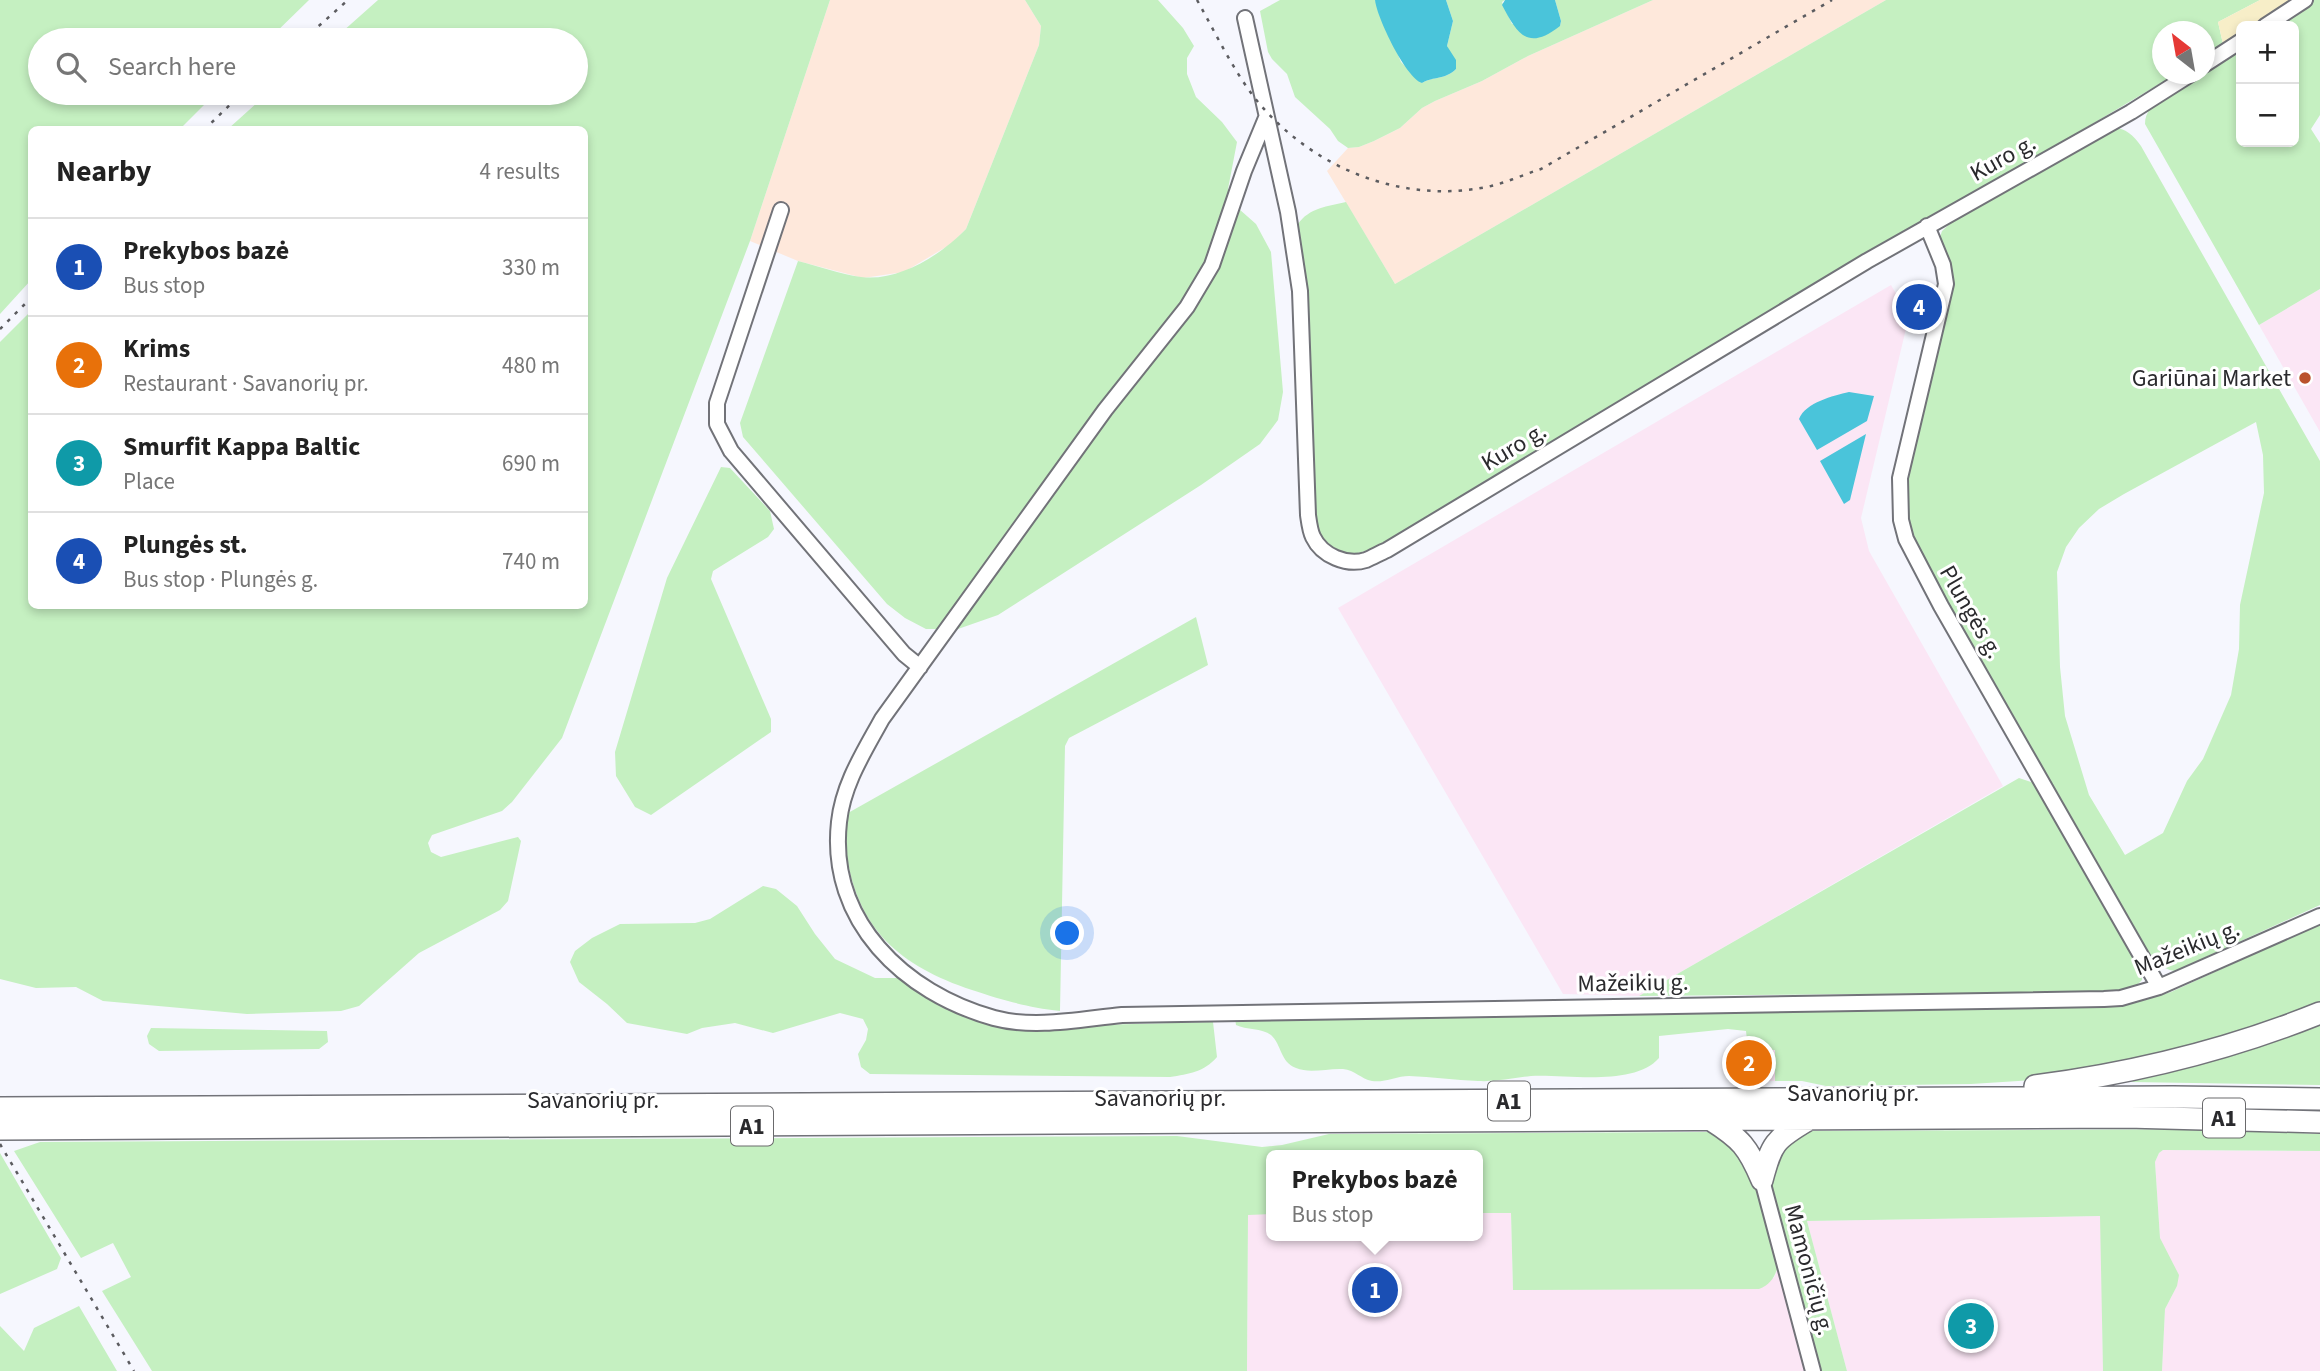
<!DOCTYPE html>
<html lang="en">
<head>
<meta charset="utf-8">
<style>
	:root { --surface:#fff; --page:#f2f2f2; --text:#222; --muted:#767676; --line:#e0e0e0; --accent:#ea580c }
	body { margin:0; font-family:"Source Sans 3",sans-serif; background:var(--page); color:var(--text) }
	.controls { position:absolute; right:21px; top:21px; display:grid; overflow:hidden; border-radius:10px; box-shadow:0 4px 10px #0003 }
	.controls button { width:63px; height:63px; display:grid; place-items:center; padding:0; border:0; border-bottom:2px solid var(--line); background:var(--surface); color:var(--text); font:35px sans-serif }
	.compass { position:absolute; left:2152px; top:21px; width:63px; height:63px; border-radius:50%; background:var(--surface); box-shadow:0 4px 10px #0003; rotate:329deg }
	.you { position:absolute; left:1068px; top:934px; width:24px; height:24px; margin:-18px; border:5px solid #fff; border-radius:50%; background:#1a73e8; box-shadow:0 0 0 10px #1a73e833 }
	.badge { display:grid; place-items:center; width:46px; height:46px; border-radius:50%; background:var(--accent); color:#fff; font-size:23px; font-weight:700 }
	.pin { position:absolute; translate:-50% -50%; border:4px solid #fff; box-shadow:0 2px 7px #0006 }
	.popup { position:absolute; left:1266px; top:1150px; width:217px; height:91px; box-sizing:border-box; display:grid; place-content:center; border-radius:10px; background:var(--surface); filter:drop-shadow(0 2px 5px #0005); font-size:23px; white-space:nowrap; color:var(--muted) }
	.popup b { font-size:26px; color:var(--text) }
	.popup::after { content:''; position:absolute; left:50%; top:100%; margin-left:-14px; border:14px solid transparent; border-top-color:var(--surface) }
	.list { margin:0; padding:0; list-style:none }
	h2 { display:flex; justify-content:space-between; align-items:center; height:91px; margin:0; padding:0 28px; font-size:30px }
	h2 small { font-size:23px; font-weight:400; color:var(--muted) }
	.list li { display:grid; grid-template-columns:46px 1fr auto; gap:21px; align-items:center; box-sizing:border-box; height:98px; padding:0 28px; border-top:2px solid var(--line) }
	.list b { display:block; font-size:26px; white-space:nowrap }
	.list p { margin:0; font-size:23px; white-space:nowrap; color:var(--muted) }
	.list em { font-size:23px; font-style:normal; color:var(--muted) }
	.icon { flex:none; width:38px; height:38px; fill:none; stroke:currentColor; stroke-width:2; stroke-linecap:round; stroke-linejoin:round }
	.map { position:relative; flex:none; width:2320px; height:1371px; overflow:hidden }
	.search { position:absolute; background:var(--surface); box-shadow:0 4px 10px #0003; left:28px; top:28px; width:560px; height:77px; display:flex; align-items:center; gap:18px; box-sizing:border-box; padding:0 24px; border-radius:38px; color:var(--muted); font-size:26px }
	.panel { position:absolute; background:var(--surface); box-shadow:0 4px 10px #0003; left:28px; top:126px; width:560px; height:483px; border-radius:10px }
	.map>svg:first-child { display:block }
	.commercial { fill:#fbe6f5 }
	.industrial { fill:#fee8db }
	.green { fill:#c5f0c1; fill-rule:evenodd }
	.sand { fill:#f7eec8 }
	.water { fill:#4ac4da }
	.lines { fill:none; stroke-linecap:round; stroke-linejoin:round }
	.minor-casing { stroke:#727379; stroke-width:18 }
	.highway-casing { stroke:#727379; stroke-width:24 }
	.minor { stroke:#fff; stroke-width:14 }
	.highway { stroke:#fff; stroke-width:21 }
	.rail { stroke:#5c5c60; stroke-width:2.5; stroke-dasharray:3.5 7; stroke-linecap:butt }
	.poi-dot { fill:#ba532c; stroke:#fff; stroke-width:2.5 }
	.labels { text-anchor:middle; dominant-baseline:central; stroke-width:6; stroke-linejoin:round; paint-order:stroke }
	.shield { fill:#fff; stroke:#6a6a6c; stroke-width:2 }
	.shield-label { font-size:23px; font-weight:bold; fill:#2a2a2d }
	.street-label { font-size:24px; fill:#2a2a2d; stroke:#fff }
	.poi-label { font-size:24px; fill:#2a2a2d; stroke:#fff; text-anchor:end }
</style>
</head>
<body>
<div class="map">
<svg width="2320" height="1371" viewBox="0 0 2320 1371">
	<rect width="100%" height="100%" fill="#f6f7fe"/>
	<path class="commercial" d="M1891 285 1909 316 1861 518 1869 551 2003 786 1639 996 1563 994 1338 608Z
		M2320 289V432L2259 325Z
		M1735 1049 1775 1050V1081H1735Z
		M2312 1149 2320 1151V1371H2162L2165 1309 2177 1286 2173 1263 2165 1253 2160 1238 2155 1162 2159 1153 2163 1150 2305 1151Z
		M1511 1212 1513 1290 1774 1278 1778 1267 1805 1371H1247L1248 1214H1272V1236H1478V1213Z
		M2101 1216 2103 1371H1847L1807 1221Z"/>
	<path class="industrial" d="M830 0H1025L1041 26 1039 45 966 229 951 244 904 272 863 278 798 261 750 241Z
		M1653 0H1886L1395 284 1327 171 1348 148 1359 147 1374 141 1400 128 1422 108 1435 101 1482 81 1528 56Z"/>
	<path class="green" d="M0 0H309L268 40H40V93H216L180 129 32 130 31 280 0 314Z
		M378 0H830L750 241 562 738 512 802 502 811 432 835 428 843 431 852 441 857 518 837 521 841 508 901 500 910 419 953 359 1006 341 1011 247 1014 103 1001 76 987 36 988 0 979V342L31 311 32 606H584V130L228 129 268 93H576V40H333Z
		M1025 0H1158L1183 28 1194 46 1187 58V74L1196 97 1222 122 1237 142 1228 189 1239 209 1256 224 1271 252 1283 392 1278 420 1260 444 1201 485 998 615 958 629H926L905 618 887 604 743 437 740 423 798 261C818 266 840 274 861 277 898 282 941 255 966 229L1039 45 1041 26Z
		M1280 0H1375L1401 62 1422 83C1434 76 1445 80 1456 69L1447 46 1453 21 1446 0H1505L1502 2 1512 24 1560 26 1561 21 1555 0H1653L1528 56 1482 81 1435 101 1422 108 1400 128 1374 141 1359 147 1348 148 1338 141 1330 129 1295 97 1287 74 1272 59 1268 52 1260 11Z
		M1886 0H2260L2218 22 2223 44 2205 56 2204 32H2162V74H2176L1987 187 1849 263 1389 539C1370 550 1348 563 1328 545 1320 538 1317 532 1315 522L1298 224C1309 208 1328 206 1346 202L1395 284Z
		M2314 0H2320V115L2311 129 2320 143V289L2259 325 2145 124C2145 99 2181 86 2199 74H2204L2205 70 2241 47V142H2294V26H2273Z
		M2113 128C2126 128 2133 135 2141 146L2320 461V905L2175 971C2160 969 2154 959 2145 947L1939 593 1920 558 1906 519V476L1950 292 1939 240 1942 231 1956 218ZM2256 422 2263 455 2264 493 2240 605 2239 649 2231 695 2203 759 2187 781 2163 833 2125 855 2089 795 2065 716 2060 667 2057 572 2066 547 2079 528 2099 509 2124 494Z
		M721 467 730 468 770 511 774 529 768 537 713 571 711 579 771 719V732L651 815 635 807 616 776 615 752 667 578Z
		M1196 617 1208 665 1069 738 1065 746 1060 1011C1027 1007 1005 1001 972 990 900 966 856 929 846 850 845 838 847 824 848 813Z
		M2019 778 2034 783 2142 971V980L2133 989 2117 992 1639 996Z
		M763 886 776 889 797 906 815 934 835 959 875 978H899L927 997 1014 1027 1213 1022 1217 1057C1204 1072 1189 1074 1170 1077L870 1074 861 1067 858 1054 866 1040 868 1029 863 1019 840 1013 773 1033 735 1023 702 1028 687 1034 627 1023 607 1004 579 982 570 962 575 951 592 938 620 924 695 923 710 919Z
		M2320 924V1008L2237 1040 2035 1080 1971 1084 1826 1086 1802 1081H1775V1050L1748 1049 1746 1031 1728 1029 1659 1036V1058C1634 1087 1566 1074 1531 1076 1513 1078 1496 1082 1478 1081 1455 1080 1432 1077 1409 1076 1397 1076 1384 1083 1372 1081 1361 1079 1355 1070 1343 1069 1328 1068 1310 1074 1296 1068 1280 1062 1282 1045 1271 1035 1262 1028 1246 1030 1236 1025L1235 1018 1912 1005 2106 1006 2135 1003 2171 992Z
		M2320 1020V1085L2130 1082 2260 1043Z
		M151 1028 327 1031 328 1042 319 1049 159 1051 149 1044 147 1036Z
		M2211 1129 2320 1134V1151L2163 1150 2159 1153 2155 1162 2160 1238 2179 1275 2177 1286 2165 1309 2162 1371H2103L2100 1216 1807 1221 1847 1371H1821L1769 1179 1776 1148 1807 1131Z
		M1710 1132 1722 1133 1749 1162 1778 1267C1774 1278 1770 1285 1759 1289L1513 1290 1511 1213H1478V1155H1272V1214L1248 1215 1247 1371H152L102 1291 131 1277 113 1243 81 1258 14 1151 40 1142 1177 1136 1262 1147 1282 1145 1329 1134Z
		M0 1153 61 1258 57 1269 0 1294Z
		M79 1306 117 1371H0V1326L24 1351 34 1328Z"/>
	<path class="sand" d="M2260 0H2292L2251 26H2241V32L2223 44 2218 22Z"/>
	<path class="water" d="M1375 0H1446L1453 21 1447 46 1456 60V69C1445 80 1434 76 1422 83 1406 78 1377 18 1375 0Z
		M1505 0H1555L1561 21 1560 26C1527 52 1517 33 1502 5Z
		M1849 392 1874 396 1867 421 1817 450 1799 419C1806 402 1833 396 1849 392Z
		M1866 434 1850 500 1844 504 1820 461Z"/>
	<g class="lines">
		<g class="minor-casing">
			<path id="minor" d="M1245 18 1288 212 1300 291 1308 515C1309 522 1310 531 1313 537 1322 556 1347 566 1366 560 1373 557 1380 553 1387 550L1867 261 2131 112 2191 74
				M2265 26 2305 0
				M2204 65 2241 41
				M1266 118 1244 171 1212 265 1187 307 1105 410 882 719C864 752 843 784 839 822 828 921 904 993 994 1018 1035 1029 1081 1019 1122 1015L2104 999 2121 998 2159 987 2320 916
				M781 210 717 403V424L731 451 904 654 920 667
				M1927 226 1943 265 1946 284 1900 478 1901 520 1906 539 1941 606 2159 987
				M1762 1180 1813 1371"/>
		</g>
		<g class="highway-casing">
			<path id="highway" d="M2035 1086C2135 1073 2226 1051 2320 1013
				M0 1108 2173 1097 2320 1099
				M1711 1120C1741 1139 1748 1147 1762 1180
				M0 1129 2127 1117 2320 1122
				M1762 1180C1772 1143 1774 1140 1808 1120"/>
		</g>
		<use href="#minor" class="minor"/>
		<use href="#highway" class="highway"/>
		<path class="rail" d="M1197 0C1215 32 1232 68 1254 97 1309 167 1402 206 1491 186 1508 182 1525 174 1541 169L1832 0
			M303 40 348 0
			M204 130 242 93
			M0 329 32 297
			M0 1144 134 1371"/>
	</g>
	<circle class="poi-dot" cx="2305" cy="378" r="7"/>
	<g class="labels">
		<g class="shield">
			<rect x="1488" y="1081.5" width="42" height="39" rx="5"/>
			<rect x="2203" y="1098.5" width="42" height="39" rx="5"/>
			<rect x="731" y="1106.5" width="42" height="39" rx="5"/>
		</g>
		<g class="shield-label">
			<text x="1509" y="1101">A1</text>
			<text x="2224" y="1118">A1</text>
			<text x="752" y="1126">A1</text>
		</g>
		<g class="street-label">
			<text transform="translate(2003 158) rotate(-29)">Kuro g.</text>
			<text transform="translate(1514 447) rotate(-31)">Kuro g.</text>
			<text transform="translate(1971 612) rotate(60)">Plungės g.</text>
			<text transform="translate(2187 948) rotate(-22)">Mažeikių g.</text>
			<text transform="translate(1633 983) rotate(-1)">Mažeikių g.</text>
			<text x="1853" y="1093">Savanorių pr.</text>
			<text x="1160" y="1098">Savanorių pr.</text>
			<text x="593" y="1100">Savanorių pr.</text>
			<text transform="translate(1809 1270) rotate(75)">Mamoničių g.</text>
		</g>
		<g class="poi-label">
			<text x="2291" y="378">Gariūnai Market</text>
		</g>
	</g>
</svg>
<div class="controls">
<button>+</button>
<button>−</button>
</div>
<svg class="compass" viewBox="-18 -18 36 36"><path d="M0-13l5 13h-10z" fill="#e53935"/><path d="M0 13l5-13h-10z" fill="#767676"/></svg>
<div class="you"></div>
<div class="pin badge" style="left:1375px;top:1290px;background:#1a4fb4">1</div>
<div class="popup"><b>Prekybos bazė</b>Bus stop</div>
<div class="pin badge" style="left:1749px;top:1063px;background:#e8710a">2</div>
<div class="pin badge" style="left:1971px;top:1326px;background:#0f9aa8">3</div>
<div class="pin badge" style="left:1919px;top:307px;background:#1a4fb4">4</div>
<div class="search"><svg class="icon" aria-label="search" viewBox="0 0 24 24"><circle cx="10" cy="10" r="6"/><path d="M15 15l6 6"/></svg>Search here</div>
<section class="panel">
<h2>Nearby<small>4 results</small></h2>
<ul class="list">
<li><span class="badge" style="background:#1a4fb4">1</span><div><b>Prekybos bazė</b><p>Bus stop</p></div><em>330 m</em></li>
<li><span class="badge" style="background:#e8710a">2</span><div><b>Krims</b><p>Restaurant · Savanorių pr.</p></div><em>480 m</em></li>
<li><span class="badge" style="background:#0f9aa8">3</span><div><b>Smurfit Kappa Baltic</b><p>Place</p></div><em>690 m</em></li>
<li><span class="badge" style="background:#1a4fb4">4</span><div><b>Plungės st.</b><p>Bus stop · Plungės g.</p></div><em>740 m</em></li>
</ul>
</section>
</div>
</body>
</html>
